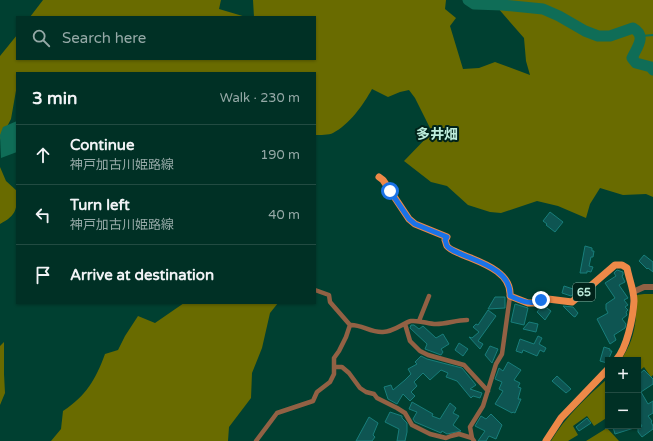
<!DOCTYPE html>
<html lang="en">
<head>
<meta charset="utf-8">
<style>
	:root { --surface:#003025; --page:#0e3c32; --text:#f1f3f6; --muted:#95a9a7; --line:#224b42 }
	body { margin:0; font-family:"Varela Round","Noto Sans JP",sans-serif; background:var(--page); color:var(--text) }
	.controls { position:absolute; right:12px; bottom:12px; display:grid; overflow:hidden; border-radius:0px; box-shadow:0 1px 3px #0004 }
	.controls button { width:36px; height:36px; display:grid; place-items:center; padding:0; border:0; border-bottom:1px solid var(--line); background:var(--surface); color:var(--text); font:20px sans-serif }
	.stop { position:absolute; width:12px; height:12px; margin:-9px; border:3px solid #1a73e8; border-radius:50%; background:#fff }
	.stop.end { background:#1a73e8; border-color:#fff; box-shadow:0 1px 4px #0008 }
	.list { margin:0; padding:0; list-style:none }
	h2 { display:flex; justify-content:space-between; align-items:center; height:52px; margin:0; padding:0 16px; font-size:17px }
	h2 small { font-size:13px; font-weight:400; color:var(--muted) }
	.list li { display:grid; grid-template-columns:26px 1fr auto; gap:12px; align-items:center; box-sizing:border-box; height:60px; padding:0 16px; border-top:1px solid var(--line) }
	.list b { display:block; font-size:15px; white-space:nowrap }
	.list p { margin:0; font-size:13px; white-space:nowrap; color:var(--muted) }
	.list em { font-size:13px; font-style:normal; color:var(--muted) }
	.icon { flex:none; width:22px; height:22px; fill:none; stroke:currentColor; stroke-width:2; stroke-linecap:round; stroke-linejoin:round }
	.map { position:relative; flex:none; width:653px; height:441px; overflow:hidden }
	.search { position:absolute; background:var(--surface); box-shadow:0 1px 3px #0004; left:16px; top:16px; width:300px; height:44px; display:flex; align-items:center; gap:10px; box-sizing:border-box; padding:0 14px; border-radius:0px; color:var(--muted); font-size:15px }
	.panel { position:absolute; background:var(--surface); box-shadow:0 1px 3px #0004; left:16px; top:72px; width:300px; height:232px; border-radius:0px }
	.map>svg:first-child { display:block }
	.forest { fill:#696b00 }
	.water { fill:#0f6d57 }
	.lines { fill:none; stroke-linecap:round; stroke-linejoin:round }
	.stream { stroke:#0f6d57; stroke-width:2 }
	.river { stroke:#0f6d57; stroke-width:11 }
	.building { fill:#0e5552; stroke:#187e7b }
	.minor { stroke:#926144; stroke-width:4.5 }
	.tertiary { stroke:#926144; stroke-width:6 }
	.primary { stroke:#ed8948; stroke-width:7 }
	.route { stroke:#1a73e8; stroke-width:5 }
	.labels { text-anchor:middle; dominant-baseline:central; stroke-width:4; stroke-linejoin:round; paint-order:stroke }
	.shield { fill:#01231a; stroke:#85b0a2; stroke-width:1 }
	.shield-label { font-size:11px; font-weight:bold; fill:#bdeddc }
	.quarter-label { font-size:14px; font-weight:bold; fill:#bdeddc; stroke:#01231a }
</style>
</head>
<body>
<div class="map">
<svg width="653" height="441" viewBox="0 0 653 441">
	<rect width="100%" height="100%" fill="#004031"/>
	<path class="forest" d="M43 0H221L219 9 246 17H30Z
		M253 0H446L445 9 456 18 450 26 463 69 479 68 495 62 530 75 526 61 524 38 497 7 496 0H653V197L646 194 623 195 600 188 590 204 586 218 558 206 537 201 501 213 490 212 468 205 447 186 431 182 404 161 432 132 415 98 409 90 400 92 388 97 372 89C364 104 349 125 333 133 329 135 320 135 315 135V73H17V85L11 119 0 140V56L17 35V59H315V17H254Z
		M0 167 6 181 17 191C17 209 17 215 0 224Z
		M644 294H653V375L651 377 644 367 638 372V360H621C636 337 636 322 637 295Z
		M184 303H278L270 313 262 348 252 373 251 398 229 427 228 441H51L61 429 63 411C86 396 96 379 105 354L118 350 125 336 138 316 155 323Z
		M4 342V374L5 393 0 405V346Z
		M608 378V417L594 426 587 416 573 426 578 435 568 441H551C565 417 588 396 608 378Z
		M607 428 619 441H586Z"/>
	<path class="water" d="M17 121V152L1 158 0 135 3 127Z"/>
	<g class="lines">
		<path class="stream" d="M641 36 653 35"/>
		<path class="river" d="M468 0 474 4 502 5 543 9 559 16 585 31 598 36H610L633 28C647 36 637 47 632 58L636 63 651 67 653 70"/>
	</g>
	<path class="building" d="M550 212 563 222 555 232 546 225 547 224 543 221Z
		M585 246 592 248V251H594L593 257H591L589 266 593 267 591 272 587 271V273H580Z
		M644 255 653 262V272L648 268 647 269 639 261Z
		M617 270 623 272V275L622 276 625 282 619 285 628 298 624 300 628 305 625 307 628 310 626 312 627 315 622 319 626 324 625 328 614 335 616 340 610 344 597 319 608 313 606 309V304L615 298 605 283 616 276 614 273Z
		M564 286 576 290 575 293 571 296 562 293Z
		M495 297H505V308L488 309Z
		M515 304 528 308 524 325 511 322Z
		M542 306H544L551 311 545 320 537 312Z
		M563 306 573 307 578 313 575 317 573 316Z
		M488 310 496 316 478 341 483 344 480 349 469 337 472 338 479 332 473 327 476 324 478 325Z
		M529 322 538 324 536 332 523 329Z
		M411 325H414L419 329 423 326 436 338 443 334 449 344 441 349 443 352 441 355 425 349 427 344 410 328Z
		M538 336 542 338 539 344 546 348 544 352 540 350 537 356 523 350 522 353 516 351 520 339 534 344Z
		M459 343 468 349 463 356 455 350Z
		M490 346 498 349 492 363 485 355Z
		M604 347 610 349V351H612L607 363 600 361Z
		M421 356 427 359 462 368 476 385 470 389 482 393 480 398 473 396 471 398 457 381 446 377 448 373 441 370 430 380 423 373 414 382 417 386 411 392 415 396 410 401 403 394 397 404 388 399 384 387 391 385 393 390 405 380 411 374 408 369 417 364 415 362Z
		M508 362 521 370 514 380 520 383 518 387 521 388 518 399H521L515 413 513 412 512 413 495 404 503 391 499 389 502 382 495 379 499 368 503 371Z
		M644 370 653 379V384L641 392 648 404 653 401V413L648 416 652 421 651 422 653 426V429L642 437 638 432V429L642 426 638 420V375Z
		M557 376 571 389 566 393 552 381Z
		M412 402 433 414 432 416 440 419 450 403 456 408 453 413 459 416 453 425 461 431 447 434 442 431 441 433 415 422 413 419 417 412 409 409Z
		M390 412 402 416V418L407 423V432L405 441H397L399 429 385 422Z
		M491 414 502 425 496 439 489 436 486 441H478L485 431 475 426 481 416 486 419Z
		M369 417 378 423 373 435 375 437 372 441H356Z
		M587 418 591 423 579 431 576 427Z
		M618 426H633L634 428 615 434 613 427Z"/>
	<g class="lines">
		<path class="minor" d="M315 290 329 295 330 302 350 325C361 324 371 333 383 332 394 332 403 323 411 321 420 320 428 324 436 324 447 324 456 320 467 320
			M419 321 429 296
			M405 324 410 341 420 351 428 355 464 365 488 391
			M334 367H342L349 373 360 388 366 392 374 394 377 398 397 408 405 413 412 425 430 434 446 438 451 436 459 434 472 438 474 441
			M472 438 470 427 483 406 496 364 502 354 510 296
			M256 441 277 413 313 401 317 392 330 382 334 374V358L339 351 346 337 350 325"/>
		<path class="tertiary" d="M633 292 644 287H653"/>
		<path class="primary" d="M379 177 383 180 409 219 415 224 447 237 445 240C446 242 446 244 447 246 450 250 457 252 461 254 479 262 512 271 510 296L528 303H536L548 299 572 302 615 265H622L627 268C629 279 634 290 634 301 633 318 627 348 616 360
			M546 441 561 418 608 369"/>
	</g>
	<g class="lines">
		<path class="route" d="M390 191 409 219 415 224 447 237 445 240C446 242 446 244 447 246 450 250 457 252 461 254 479 262 512 271 510 296 520 300 531 306 541 300"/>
	</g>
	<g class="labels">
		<rect class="shield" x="573" y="283" width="22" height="18" rx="3"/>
		<g class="shield-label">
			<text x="584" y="292">65</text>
		</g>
		<g class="quarter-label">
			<text x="437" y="134">多井畑</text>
		</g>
	</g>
</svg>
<div class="controls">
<button>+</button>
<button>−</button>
</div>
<div class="stop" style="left:390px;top:191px"></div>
<div class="stop end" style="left:541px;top:300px"></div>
<div class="search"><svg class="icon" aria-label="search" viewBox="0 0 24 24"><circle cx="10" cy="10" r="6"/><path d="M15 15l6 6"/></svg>Search here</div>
<section class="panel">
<h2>3 min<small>Walk · 230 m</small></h2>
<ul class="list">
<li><svg class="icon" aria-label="ahead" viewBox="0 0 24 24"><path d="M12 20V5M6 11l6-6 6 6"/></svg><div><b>Continue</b><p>神戸加古川姫路線</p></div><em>190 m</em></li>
<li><svg class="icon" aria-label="left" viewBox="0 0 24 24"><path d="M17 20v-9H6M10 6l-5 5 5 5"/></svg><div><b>Turn left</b><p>神戸加古川姫路線</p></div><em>40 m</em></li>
<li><svg class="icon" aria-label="arrive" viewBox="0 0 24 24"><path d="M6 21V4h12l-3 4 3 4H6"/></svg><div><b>Arrive at destination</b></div></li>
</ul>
</section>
</div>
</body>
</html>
